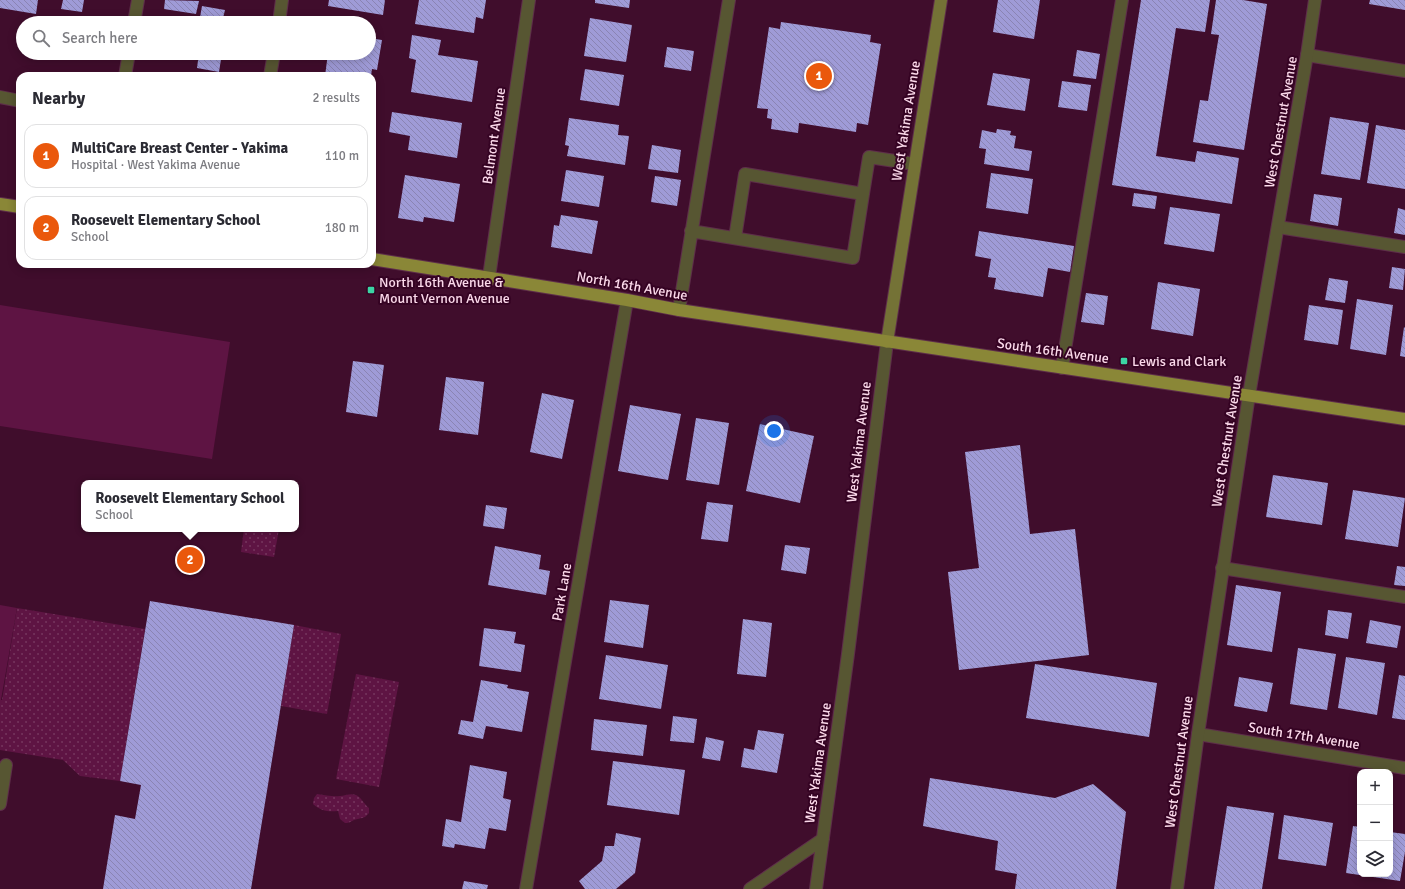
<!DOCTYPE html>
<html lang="en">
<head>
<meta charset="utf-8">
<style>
	:root { --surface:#fff; --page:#f2f2f3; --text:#2b2b33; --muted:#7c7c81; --line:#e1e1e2; --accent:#ea580c }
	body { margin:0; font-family:Signika,sans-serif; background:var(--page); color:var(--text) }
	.controls { position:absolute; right:12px; bottom:12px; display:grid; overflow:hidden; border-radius:8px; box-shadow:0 2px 10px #0003 }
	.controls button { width:36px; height:36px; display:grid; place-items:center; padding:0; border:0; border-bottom:1px solid var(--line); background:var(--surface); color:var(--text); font:20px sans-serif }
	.you { position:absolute; left:774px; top:431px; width:14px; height:14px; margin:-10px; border:3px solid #fff; border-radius:50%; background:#1a73e8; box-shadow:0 0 0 6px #1a73e833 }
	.badge { display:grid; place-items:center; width:26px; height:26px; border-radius:50%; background:var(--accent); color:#fff; font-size:13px; font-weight:700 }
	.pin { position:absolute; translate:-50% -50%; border:2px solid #fff; box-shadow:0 1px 4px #0006 }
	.popup { position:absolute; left:81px; top:480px; width:218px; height:52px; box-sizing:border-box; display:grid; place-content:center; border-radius:8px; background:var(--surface); filter:drop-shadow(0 1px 3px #0005); font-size:13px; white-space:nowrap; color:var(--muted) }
	.popup b { font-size:15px; color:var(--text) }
	.popup::after { content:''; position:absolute; left:50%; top:100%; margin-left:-8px; border:8px solid transparent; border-top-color:var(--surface) }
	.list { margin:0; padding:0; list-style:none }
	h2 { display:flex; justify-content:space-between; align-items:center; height:52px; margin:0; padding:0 16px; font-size:17px }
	h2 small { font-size:13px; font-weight:400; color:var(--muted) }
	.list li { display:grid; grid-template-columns:26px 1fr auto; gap:12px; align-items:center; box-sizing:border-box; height:64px; margin:0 8px 8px; padding:0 8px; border:1px solid var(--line); border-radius:12px }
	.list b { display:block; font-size:15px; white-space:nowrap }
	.list p { margin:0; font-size:13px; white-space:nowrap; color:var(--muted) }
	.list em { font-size:13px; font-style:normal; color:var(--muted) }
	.icon { flex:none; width:22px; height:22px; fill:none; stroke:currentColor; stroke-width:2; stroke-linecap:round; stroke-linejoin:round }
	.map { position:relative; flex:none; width:1405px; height:889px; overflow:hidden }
	.search { position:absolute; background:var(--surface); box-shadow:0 2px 10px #0003; left:16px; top:16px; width:360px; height:44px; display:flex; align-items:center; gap:10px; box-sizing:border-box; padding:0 14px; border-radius:22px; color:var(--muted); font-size:15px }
	.panel { position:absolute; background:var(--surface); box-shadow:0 2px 10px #0003; left:16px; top:72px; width:360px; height:196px; border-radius:12px }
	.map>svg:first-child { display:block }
	.park { fill:url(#park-dots) }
	.pitch { fill:#5e1443 }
	.building { fill:url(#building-back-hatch) }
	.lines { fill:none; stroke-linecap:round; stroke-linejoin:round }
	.service-casing { stroke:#5e2e4a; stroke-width:14 }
	.minor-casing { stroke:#5e2e4a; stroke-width:14 }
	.tertiary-casing { stroke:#5e2e4a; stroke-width:14 }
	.secondary-casing { stroke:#5e2e4a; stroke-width:14 }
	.primary-casing { stroke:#5e2e4a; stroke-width:14 }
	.service { stroke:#575632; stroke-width:12 }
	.minor { stroke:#575632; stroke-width:12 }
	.tertiary { stroke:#575632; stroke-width:12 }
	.secondary { stroke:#747236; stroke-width:12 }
	.primary { stroke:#8a8737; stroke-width:12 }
	.poi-dot { fill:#3cd4a4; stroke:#350323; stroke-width:1.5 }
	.labels { text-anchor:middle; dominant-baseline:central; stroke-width:4; stroke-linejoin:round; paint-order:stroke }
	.street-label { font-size:14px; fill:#fbd9ea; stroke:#350323 }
	.poi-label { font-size:14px; fill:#fbd9ea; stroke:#350323; text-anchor:start }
</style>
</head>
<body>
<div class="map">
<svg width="1405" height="889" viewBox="0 0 1405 889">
	<defs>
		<pattern id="park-dots" width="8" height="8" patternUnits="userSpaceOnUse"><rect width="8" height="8" fill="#5e1443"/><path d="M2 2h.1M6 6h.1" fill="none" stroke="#76365e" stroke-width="1.8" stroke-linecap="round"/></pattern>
		<pattern id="building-back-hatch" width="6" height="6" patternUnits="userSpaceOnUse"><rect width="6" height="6" fill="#9f9bd7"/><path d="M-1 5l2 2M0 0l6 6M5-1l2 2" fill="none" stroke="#8a84b3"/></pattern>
	</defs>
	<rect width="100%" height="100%" fill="#400d2c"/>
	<path class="park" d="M244 529H279L274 557 241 552Z
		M17 608 145 629 120 781 80 776 63 760 0 750V700H2Z
		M294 625 341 634 327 714 281 706Z
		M356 674 399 682 379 787 336 779Z
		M317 794C325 795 333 797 340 796 345 796 350 793 356 795 361 797 364 804 369 808V813C363 820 362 817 354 820 350 822 350 823 345 823L340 819 338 811C328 812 321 811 313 804L314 798Z"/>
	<path class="pitch" d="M0 305 230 342 212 459 0 426Z
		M0 605 17 608 1 700H0Z"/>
	<path class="building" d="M0 0H38L36 14 0 8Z
		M63 0H84L82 12 61 9Z
		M165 0 199 1 196 14 164 9Z
		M329 0H385L383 15 328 6Z
		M419 0H486L483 19 476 17 474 33 415 24Z
		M595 0H630L629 8 595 3Z
		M998 0H1040L1034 39 993 32Z
		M1141 0H1210L1205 32 1176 28 1156 156 1195 162 1197 151 1239 158 1232 204 1112 185Z
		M1216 0H1243L1267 4 1244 150 1193 142 1200 100 1208 101 1219 35 1211 34Z
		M1370 0H1405V10L1369 4Z
		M202 6 225 10 223 18 240 21V23H199Z
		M590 18 632 25 626 62 584 56Z
		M781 22 871 35 870 42 881 44 868 125 857 123 856 132 799 123 798 133 771 129 772 119 767 118 768 109 757 108 769 27 780 29Z
		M412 35 441 40 438 55 478 61 472 102 411 92 416 60 409 58Z
		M369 38 382 40 377 70 372 69 371 76H325L328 53H369Z
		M667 47 694 51 691 71 664 67Z
		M1077 50 1100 54 1096 79 1073 76Z
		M199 53H222L219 72 197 68Z
		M585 69 624 75 619 106 580 100Z
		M993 73 1030 79 1025 111 987 105Z
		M1062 81 1091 85 1087 111 1058 107Z
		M392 112 462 123 457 158 408 150 410 136 389 132Z
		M1330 117 1369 123 1360 180 1321 174Z
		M569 118 619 125 618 135 629 136 625 165 567 156 569 146 565 145Z
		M1376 125 1405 130V189L1367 183Z
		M997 129 1011 131 1010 135 1016 136 1014 148 1032 151 1029 171 984 164 986 149 979 148 982 130 996 133Z
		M652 145 681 150 678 173 648 169Z
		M566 170 604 176 599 207 561 201Z
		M991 173 1033 179 1028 214 986 208Z
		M405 175 460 184 454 222 424 217 423 222 398 218Z
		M655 176 681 180 677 206 651 202Z
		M1134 193 1157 196 1155 209 1132 206Z
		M1314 194 1342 198 1338 226 1310 221Z
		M1170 207 1220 214 1214 252 1164 244Z
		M1398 208 1405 210V235L1394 233Z
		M561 215 598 221 592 254 551 247 554 225 559 226Z
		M979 231 1074 246 1070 272 1048 268 1043 297 994 289 996 278 988 277 991 259 975 256Z
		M1392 267 1405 269 1403 290 1389 288Z
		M1329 278 1348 281 1345 303 1325 300Z
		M1158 282 1200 289 1193 336 1151 329Z
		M1086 293 1108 296 1104 325 1081 322Z
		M1357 299 1393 305 1386 355 1350 349Z
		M1309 305 1343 310 1338 345 1304 340Z
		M1404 327 1405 328V357L1400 356Z
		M353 361 384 365 377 417 346 412Z
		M446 377 484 382 478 435 439 430Z
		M542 393 574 400 562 459 530 452Z
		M630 405 681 414 668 480 618 471Z
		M696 418 729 423 719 485 686 480Z
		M760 424 814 436 800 503 746 491Z
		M1020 445 1030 534 1075 529 1089 655 959 670 948 572 979 568 965 452Z
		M1273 475 1328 483 1322 525 1266 517Z
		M1353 490 1405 498 1398 547 1345 539Z
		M707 502 733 505 728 542 701 539Z
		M486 505 507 508 504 529 483 526Z
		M785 545 810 548 806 574 781 570Z
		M495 546 541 555 539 569 550 571 546 595 488 585Z
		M1397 566 1405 567V586L1394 585Z
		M1236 585 1281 592 1272 652 1227 645Z
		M610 600 649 605 643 648 604 642Z
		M150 601 294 625 251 889H103L115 815 135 819 141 785 120 781Z
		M1328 610 1352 613 1348 639 1325 635Z
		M743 619 772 623 766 677 737 674Z
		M1370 620 1401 626 1397 648 1366 643Z
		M484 628 516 632 514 643 525 645 521 672 479 666Z
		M1298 648 1336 654 1327 710 1290 704Z
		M606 655 668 665 661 709 599 699Z
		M1346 657 1385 663 1377 715 1338 708Z
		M1035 664 1157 683 1149 737 1026 718Z
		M1399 675 1405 676V720L1392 718Z
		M1239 677 1273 683 1267 712 1234 706Z
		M481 680 508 685 507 688 529 692 522 732 486 726 483 739 458 734 461 720 473 722Z
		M673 716 697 719 694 743 670 741Z
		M594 719 647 725 643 756 591 750Z
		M758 730 784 734 777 773 741 767 744 748 754 750Z
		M706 737 724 741 720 761 702 758Z
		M613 761 685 770 679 815 607 805Z
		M470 765 507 772 503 798 511 800 506 831 489 828 485 849 455 844 454 848 442 846 446 819 461 822Z
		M930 778 1055 798 1093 784 1126 812 1116 889H1015L1017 874 995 870 998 841 923 826Z
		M1227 806 1274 813 1262 889H1214Z
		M1284 815 1333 823 1326 866 1278 859Z
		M1353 826 1360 827V874H1390V832L1405 834V852L1400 881 1346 873Z
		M616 833 641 838 635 873 616 889H585L579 881 602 861 605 846H614Z
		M464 881 488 885 487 889H462Z"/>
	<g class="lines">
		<g class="service-casing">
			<path id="service" d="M0 97 20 101
				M863 194 869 157 915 164
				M1278 227 1405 247
				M691 231 853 258 863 194 745 174 735 238
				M679 310 729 0
				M1062 368 1122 0
				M1222 568 1405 597
				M0 804 6 765"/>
		</g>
		<g class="minor-casing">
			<path id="minor" d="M134 23 138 0
				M279 23 282 0
				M1307 55 1405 71
				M125 76 129 53
				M270 76 274 53
				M489 277 529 0
				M1198 734 1405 768
				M526 889 627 300
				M750 889 823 839
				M816 889 848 654 887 342"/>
		</g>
		<g class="tertiary-casing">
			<path id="tertiary" d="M1177 889 1198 734 1249 395 1307 55 1315 0"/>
		</g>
		<g class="secondary-casing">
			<path id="secondary" d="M887 342 941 0"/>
		</g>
		<g class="primary-casing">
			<path id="primary" d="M0 204 20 207
				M372 259 627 300 679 310 1405 419"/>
		</g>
		<use href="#service" class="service"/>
		<use href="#minor" class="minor"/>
		<use href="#tertiary" class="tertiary"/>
		<use href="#secondary" class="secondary"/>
		<use href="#primary" class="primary"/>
	</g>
	<g class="poi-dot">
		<rect x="367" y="286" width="8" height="8" rx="2"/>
		<rect x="1120" y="357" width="8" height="8" rx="2"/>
	</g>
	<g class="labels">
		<g class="street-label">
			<text transform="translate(906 121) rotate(-81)">West Yakima Avenue</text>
			<text transform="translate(1281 122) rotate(-80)">West Chestnut Avenue</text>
			<text transform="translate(494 136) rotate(-82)">Belmont Avenue</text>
			<text transform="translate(632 286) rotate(10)">North 16th Avenue</text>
			<text transform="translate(1053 351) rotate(8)">South 16th Avenue</text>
			<text transform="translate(1227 441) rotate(-81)">West Chestnut Avenue</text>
			<text transform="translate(859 442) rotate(-83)">West Yakima Avenue</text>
			<text transform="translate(562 592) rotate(-80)">Park Lane</text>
			<text transform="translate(1304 736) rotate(9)">South 17th Avenue</text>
			<text transform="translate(1179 762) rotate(-82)">West Chestnut Avenue</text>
			<text transform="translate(818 763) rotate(-82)">West Yakima Avenue</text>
		</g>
		<g class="poi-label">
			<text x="379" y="282">North 16th Avenue &amp;<tspan x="379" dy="16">Mount Vernon Avenue</tspan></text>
			<text x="1132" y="361">Lewis and Clark</text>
		</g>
	</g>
</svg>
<div class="controls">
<button>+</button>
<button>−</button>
<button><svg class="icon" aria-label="layers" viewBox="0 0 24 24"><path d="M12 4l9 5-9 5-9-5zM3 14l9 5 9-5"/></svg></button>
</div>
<div class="you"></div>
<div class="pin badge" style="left:819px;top:76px">1</div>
<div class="pin badge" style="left:190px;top:560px">2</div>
<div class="popup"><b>Roosevelt Elementary School</b>School</div>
<div class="search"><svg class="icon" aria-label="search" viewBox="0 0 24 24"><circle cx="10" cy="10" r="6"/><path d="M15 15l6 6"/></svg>Search here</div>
<section class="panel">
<h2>Nearby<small>2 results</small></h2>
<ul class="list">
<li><span class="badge">1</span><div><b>MultiCare Breast Center - Yakima</b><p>Hospital · West Yakima Avenue</p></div><em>110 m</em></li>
<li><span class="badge">2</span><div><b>Roosevelt Elementary School</b><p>School</p></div><em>180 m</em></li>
</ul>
</section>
</div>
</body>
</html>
